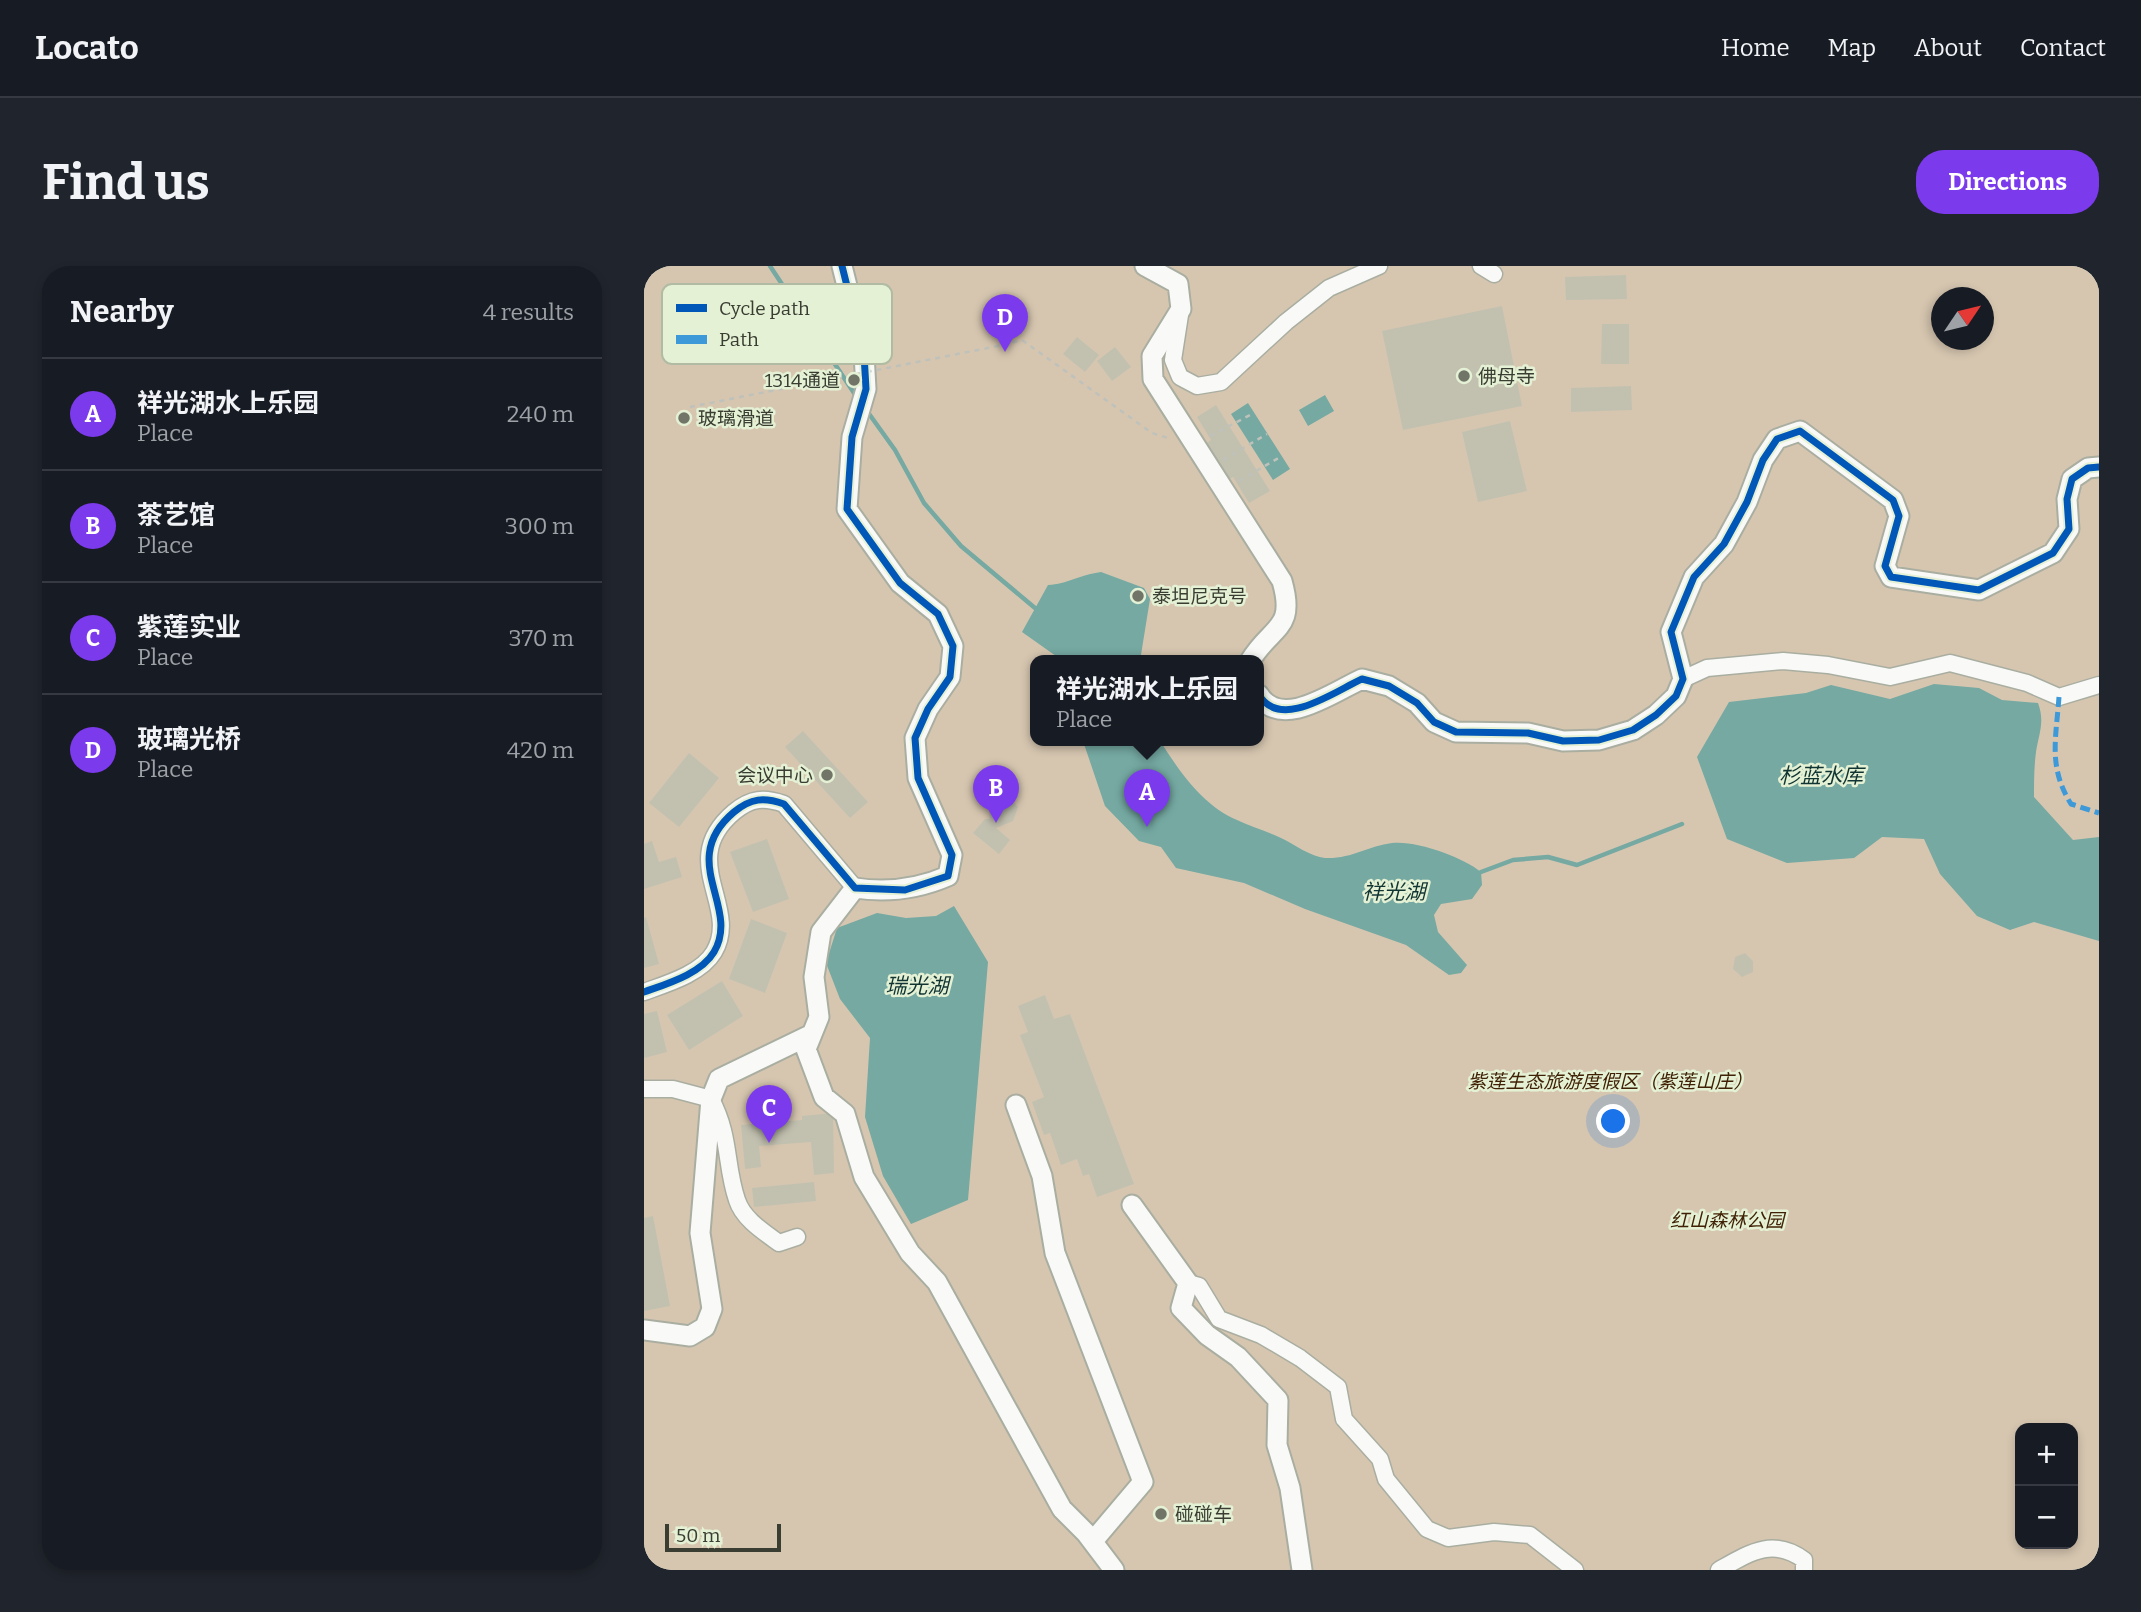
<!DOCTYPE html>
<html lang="en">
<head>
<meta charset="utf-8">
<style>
	:root { --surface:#171b24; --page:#20242c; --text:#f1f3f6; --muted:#9ea1a6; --line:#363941; --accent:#7c3aed }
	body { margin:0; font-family:Bitter,"Noto Sans SC",serif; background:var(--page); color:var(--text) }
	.controls { position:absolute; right:21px; bottom:21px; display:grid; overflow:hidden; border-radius:14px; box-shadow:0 4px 10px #0003 }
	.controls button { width:63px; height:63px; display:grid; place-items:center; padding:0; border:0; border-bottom:2px solid var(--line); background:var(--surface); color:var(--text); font:35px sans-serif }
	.compass { position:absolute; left:1287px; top:21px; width:63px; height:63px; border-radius:50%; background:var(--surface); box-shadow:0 4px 10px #0003; rotate:55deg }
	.scale { position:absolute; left:21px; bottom:18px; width:116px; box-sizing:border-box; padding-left:7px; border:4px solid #393d32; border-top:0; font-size:19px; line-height:24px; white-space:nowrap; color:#393d32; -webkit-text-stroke:5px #e5f1d4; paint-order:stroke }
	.you { position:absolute; left:970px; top:856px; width:24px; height:24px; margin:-18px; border:5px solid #fff; border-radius:50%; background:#1a73e8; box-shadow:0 0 0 10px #1a73e833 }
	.badge { display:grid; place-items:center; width:46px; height:46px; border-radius:50%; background:var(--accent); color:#fff; font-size:23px; font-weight:700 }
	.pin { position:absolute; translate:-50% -58px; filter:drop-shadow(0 2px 4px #0008) }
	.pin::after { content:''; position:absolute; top:37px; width:24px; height:21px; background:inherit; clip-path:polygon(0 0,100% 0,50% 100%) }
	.popup { position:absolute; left:386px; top:389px; width:234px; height:91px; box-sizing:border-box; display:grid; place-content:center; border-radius:14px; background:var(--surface); filter:drop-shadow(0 2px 5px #0005); font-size:23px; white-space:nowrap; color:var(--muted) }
	.popup b { font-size:26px; color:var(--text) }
	.popup::after { content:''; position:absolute; left:50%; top:100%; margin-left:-14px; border:14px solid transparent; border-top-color:var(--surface) }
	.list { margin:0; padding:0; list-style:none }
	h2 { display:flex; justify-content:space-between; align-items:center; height:91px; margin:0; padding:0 28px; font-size:30px }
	h2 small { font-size:23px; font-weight:400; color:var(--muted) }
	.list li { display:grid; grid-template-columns:46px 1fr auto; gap:21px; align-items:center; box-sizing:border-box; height:112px; padding:0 28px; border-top:2px solid var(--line) }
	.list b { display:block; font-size:26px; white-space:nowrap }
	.list p { margin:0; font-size:23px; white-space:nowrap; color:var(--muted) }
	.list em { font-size:23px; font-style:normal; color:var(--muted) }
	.map { position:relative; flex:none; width:1455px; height:1304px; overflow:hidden; border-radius:28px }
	header { display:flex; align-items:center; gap:42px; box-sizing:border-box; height:98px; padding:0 35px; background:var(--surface); border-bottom:2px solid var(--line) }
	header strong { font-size:33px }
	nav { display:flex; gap:38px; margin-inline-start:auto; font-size:24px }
	.intro { display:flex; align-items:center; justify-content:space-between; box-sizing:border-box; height:168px; padding:0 42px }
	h1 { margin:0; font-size:49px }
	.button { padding:18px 32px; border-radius:28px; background:var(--accent); color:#fff; font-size:24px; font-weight:700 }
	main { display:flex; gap:42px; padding:0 42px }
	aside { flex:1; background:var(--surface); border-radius:28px; box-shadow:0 4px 10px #0003 }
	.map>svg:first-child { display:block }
	.green { fill:#d6c6b0; fill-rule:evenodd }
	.water { fill:#75a9a2 }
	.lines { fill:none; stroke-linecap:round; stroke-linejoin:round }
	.stream { stroke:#75a9a2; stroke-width:4.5 }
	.building { fill:#c2c1b0 }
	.minor-casing { stroke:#a9aea1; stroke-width:19 }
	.tertiary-casing { stroke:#a9aea1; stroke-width:23 }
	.path { stroke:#bfc1bb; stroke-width:2.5; stroke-dasharray:5 5; stroke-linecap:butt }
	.minor { stroke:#f9faf8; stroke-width:16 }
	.tertiary { stroke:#f9faf8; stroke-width:19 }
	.path-bridge { stroke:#bfc1bb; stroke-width:2.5; stroke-dasharray:5 5; stroke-linecap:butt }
	.quiet { stroke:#3e99d8; stroke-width:5; stroke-dasharray:10 5; stroke-linecap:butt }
	.cycleway-casing { stroke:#e5f1d4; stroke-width:11 }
	.cycleway { stroke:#0057b8; stroke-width:7 }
	.poi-dot { fill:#707568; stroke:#e5f1d4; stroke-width:2.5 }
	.labels { text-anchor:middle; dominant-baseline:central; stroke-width:5; stroke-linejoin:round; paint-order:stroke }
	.poi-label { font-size:19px; fill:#393d32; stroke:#e5f1d4; text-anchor:start }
	.park-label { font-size:19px; font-style:italic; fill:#402105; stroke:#e5f1d4 }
	.water-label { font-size:21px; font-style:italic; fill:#103432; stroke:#e5f1d4 }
	.key { fill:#e5f1d4; stroke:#b1bba3; stroke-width:2 }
	.key-label { font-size:19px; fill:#393d32 }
</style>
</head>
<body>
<header>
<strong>Locato</strong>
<nav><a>Home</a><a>Map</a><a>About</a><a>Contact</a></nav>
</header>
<div class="intro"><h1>Find us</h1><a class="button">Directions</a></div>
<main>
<aside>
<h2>Nearby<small>4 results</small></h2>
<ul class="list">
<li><span class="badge">A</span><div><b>祥光湖水上乐园</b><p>Place</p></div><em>240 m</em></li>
<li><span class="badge">B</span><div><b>茶艺馆</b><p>Place</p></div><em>300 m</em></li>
<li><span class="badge">C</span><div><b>紫莲实业</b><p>Place</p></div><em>370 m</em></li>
<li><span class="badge">D</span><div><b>玻璃光桥</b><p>Place</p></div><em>420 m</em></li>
</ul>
</aside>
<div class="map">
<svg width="1455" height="1304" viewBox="0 0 1455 1304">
	<rect width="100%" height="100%" fill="#d7decd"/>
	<path class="green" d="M0 0H1455V1304H0ZM1297 32H1339V74H1297ZM391 395H615V475H391ZM1376 1162H1429V1278H1376Z"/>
	<path class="water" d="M681 129 690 145 664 160 655 144Z
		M604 137 646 203 629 214 587 148Z
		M457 306 500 322 506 333 496 395H419L378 366 404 319C424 318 434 309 457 306Z
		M1290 418 1335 422 1358 434 1394 437C1401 456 1395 467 1392 486 1390 501 1390 516 1390 531L1429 574 1455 571V675L1390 656 1366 664 1333 650 1296 608 1280 573 1238 571 1210 592 1143 597 1083 573 1053 491 1085 436 1162 427 1187 419 1246 433Z
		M439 475H516C536 506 558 539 593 554 607 561 623 565 637 572 650 578 667 591 681 592 708 593 724 580 748 577 772 574 819 591 837 606L838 619 828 633 797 638 790 649 794 666 823 699 817 707 805 709 762 679 661 643 600 617 532 602 517 581 495 575 461 540Z
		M310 640 344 696 324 934 267 958 239 910 221 851 226 772 196 733 182 697 193 662 233 647 262 652 292 650Z"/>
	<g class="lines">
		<path class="stream" d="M126 0 214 133
			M223 145 251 184 280 237 317 280 391 342
			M837 606 869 594 904 591 933 599 1038 558"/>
	</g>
	<path class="building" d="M982 9 983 33 922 34 921 11Z
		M858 40 878 140 759 164 738 65Z
		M365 43 382 56 367 76 350 63Z
		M958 58H985V98H957Z
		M433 71 455 89 441 106 419 88Z
		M471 81 487 101 468 115 453 95Z
		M987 120 988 144 927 146V122Z
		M572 139 626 225 605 237 589 211 584 214 561 178 567 174 553 151Z
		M866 155 883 225 834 236 818 166Z
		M159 465 224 536 206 552 141 481Z
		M45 487 75 512 35 561 5 537Z
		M355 528 365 529 374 541 369 555 352 562 366 574 355 588 329 567 341 553H346L344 538Z
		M123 573 145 633 109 646 86 586Z
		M8 575 15 596 32 591 38 611 0 623V578Z
		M2 651 15 698 0 702V652Z
		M107 653 143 667 121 727 85 713Z
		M1101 687 1109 695V706L1098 711 1089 703 1091 691Z
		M78 715 99 750 45 784 23 749Z
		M401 729 410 753 426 748 490 918 453 931 445 908 439 910 433 893 417 899 406 867 400 869 388 836 400 831 376 769 384 766 374 740Z
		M13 745 23 786 0 792V748Z
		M189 847 190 907 170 909 167 876 115 880 117 901 101 903 97 859 158 854V850Z
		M170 916 172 935 110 941 108 922Z
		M9 950 26 1040 0 1045V952Z"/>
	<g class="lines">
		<g class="minor-casing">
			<path id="minor" d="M837 0 850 8
				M536 49 529 94 536 111 553 120 577 116 642 56 685 22 735 0
				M1039 413 1063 402 1139 395 1184 399 1246 411 1306 397 1383 417 1415 431 1455 419
				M0 726C22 718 57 708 70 686 97 640 32 595 90 546 107 532 120 531 140 538L211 622
				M0 823H29L67 833C87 871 81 899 93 934 99 953 120 966 135 977L153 971
				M544 1017 555 1020 575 1053 617 1069 656 1092 694 1121 700 1153 736 1193 742 1213 783 1263 804 1272 850 1266 886 1269 931 1304
				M1075 1304C1105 1287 1129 1271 1160 1294V1304"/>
		</g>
		<g class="tertiary-casing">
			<path id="tertiary" d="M198 0 220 88 222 123 208 171 203 243 256 317 294 348 309 380 306 411 284 443 271 472 274 512 308 589 304 610C274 623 244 627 211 622L177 666 170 711 175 751 162 783 180 831 201 848 220 911 266 987 293 1016 418 1243 442 1267 470 1304
				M501 0 534 18 537 43 508 90 509 113 638 315C652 364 628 359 606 395
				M615 429C637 465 691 425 718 413L745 420 773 437 790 456 812 466 884 467 919 475 955 474 989 464 1012 449 1032 430 1039 413 1027 366 1050 311 1080 278 1103 236 1119 194 1133 173 1156 165 1249 234 1255 250 1241 300 1247 311 1335 324 1409 287 1425 263 1423 233 1428 213 1444 202 1455 201
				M372 839 398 910 411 987 499 1216 449 1275
				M488 939 544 1017 537 1042 563 1069 594 1091 634 1134 633 1179 646 1222 658 1304
				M0 1064 46 1070 61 1061 68 1043 56 967 67 833 75 813 166 769"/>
		</g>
		<path class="path" d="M359 79 378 74 508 167 524 172
			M566 170 610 147
			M579 194 623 168
			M595 215 638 190"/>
		<use href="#minor" class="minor"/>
		<use href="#tertiary" class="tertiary"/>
		<path class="path-bridge" d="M46 141 359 79"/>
		<path class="quiet" d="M1415 431C1412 473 1404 501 1427 538L1455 547"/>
		<g class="cycleway-casing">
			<path id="cycleway" d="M615 429C637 465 691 425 718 413L745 420 773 437 790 456 812 466 884 467 919 475 955 474 989 464 1012 449 1032 430 1039 413 1027 366 1050 311 1080 278 1103 236 1119 194 1133 173 1156 165 1249 234 1255 250 1241 300 1247 311 1335 324 1409 287 1425 263 1423 233 1428 213 1444 202 1455 201
				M0 726C22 718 57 708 70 686 97 640 32 595 90 546 107 532 120 531 140 538L211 622 261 624 304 610 308 589 274 512 271 472 284 443 306 411 309 380 294 348 256 317 203 243 208 171 222 123 220 88 198 0"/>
		</g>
		<use href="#cycleway" class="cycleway"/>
	</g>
	<g class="poi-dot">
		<circle cx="820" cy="110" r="7"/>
		<circle cx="210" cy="114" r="7"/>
		<circle cx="40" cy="152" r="7"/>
		<circle cx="494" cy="330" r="7"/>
		<circle cx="183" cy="509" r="7"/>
		<circle cx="517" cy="1248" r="7"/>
	</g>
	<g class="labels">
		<g class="poi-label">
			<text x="834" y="110">佛母寺</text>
			<text x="196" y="114" text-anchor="end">1314通道</text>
			<text x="54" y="152">玻璃滑道</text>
			<text x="508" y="330">泰坦尼克号</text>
			<text x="169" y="509" text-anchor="end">会议中心</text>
			<text x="531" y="1248">碰碰车</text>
		</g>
		<g class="park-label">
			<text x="966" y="815">紫莲生态旅游度假区（紫莲山庄）</text>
			<text x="1083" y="954">红山森林公园</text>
		</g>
		<g class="water-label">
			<text x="1177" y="510">杉蓝水库</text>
			<text x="750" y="626">祥光湖</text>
			<text x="273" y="720">瑞光湖</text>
		</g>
	</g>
	<rect x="18" y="18" width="230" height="80" rx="10" class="key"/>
	<rect x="32" y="38" width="31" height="8" fill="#0057b8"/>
	<rect x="32" y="69" width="31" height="9" fill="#3e99d8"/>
	<g class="key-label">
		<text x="75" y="49">Cycle path</text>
		<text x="75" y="80">Path</text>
	</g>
</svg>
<div class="controls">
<button>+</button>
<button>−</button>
</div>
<svg class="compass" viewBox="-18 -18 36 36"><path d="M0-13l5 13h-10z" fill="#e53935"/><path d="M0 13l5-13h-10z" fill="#9ea1a6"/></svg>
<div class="scale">50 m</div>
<div class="you"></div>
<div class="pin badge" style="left:503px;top:561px">A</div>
<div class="popup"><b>祥光湖水上乐园</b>Place</div>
<div class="pin badge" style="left:352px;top:557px">B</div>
<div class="pin badge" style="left:125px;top:877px">C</div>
<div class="pin badge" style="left:361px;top:86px">D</div>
</div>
</main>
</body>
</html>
